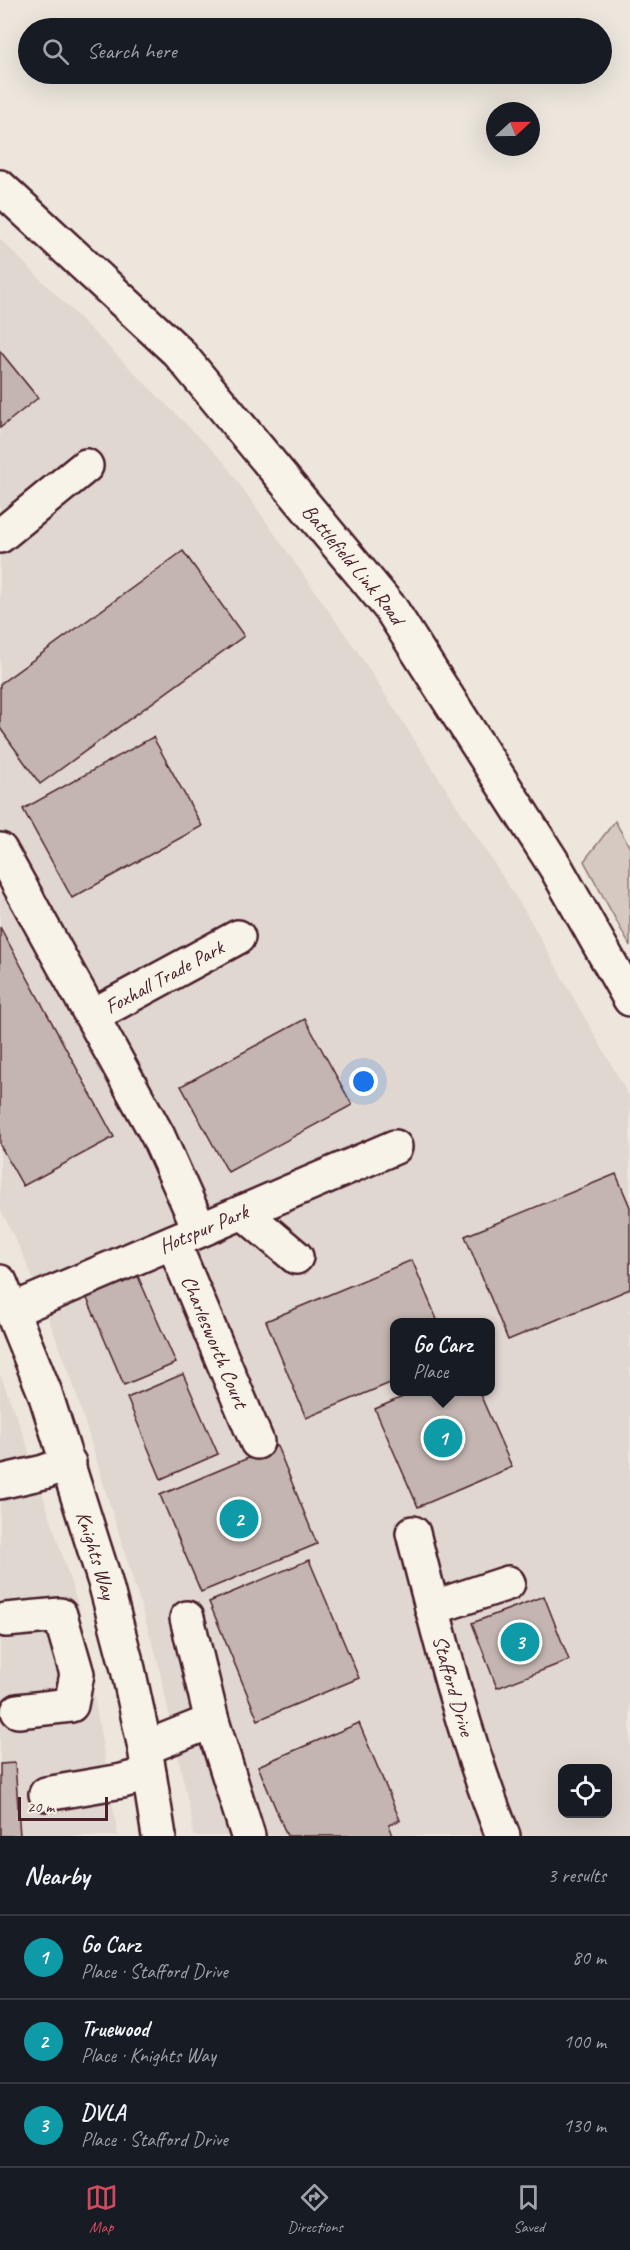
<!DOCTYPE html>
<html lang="en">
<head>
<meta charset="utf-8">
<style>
	:root { --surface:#171b24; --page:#20242c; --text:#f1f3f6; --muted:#9ea1a6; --line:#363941; --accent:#d1495b }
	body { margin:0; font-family:Caveat,sans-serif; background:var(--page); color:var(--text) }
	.controls { position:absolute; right:18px; bottom:18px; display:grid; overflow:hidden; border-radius:12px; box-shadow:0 6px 24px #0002 }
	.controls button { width:54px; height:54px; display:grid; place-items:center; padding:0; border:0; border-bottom:2px solid var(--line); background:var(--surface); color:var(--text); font:30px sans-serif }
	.compass { position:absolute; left:486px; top:102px; width:54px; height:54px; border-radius:50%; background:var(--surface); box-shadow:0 6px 24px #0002; rotate:68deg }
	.scale { position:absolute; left:18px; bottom:15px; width:90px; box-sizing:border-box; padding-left:6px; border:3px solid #4a1f2b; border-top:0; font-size:16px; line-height:21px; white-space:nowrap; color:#4a1f2b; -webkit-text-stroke:4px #f7f3e8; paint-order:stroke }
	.you { position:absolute; left:364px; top:1082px; width:21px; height:21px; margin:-15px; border:4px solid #fff; border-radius:50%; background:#1a73e8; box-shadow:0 0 0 9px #1a73e833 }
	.badge { display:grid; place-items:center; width:39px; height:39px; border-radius:50%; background:var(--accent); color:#fff; font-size:20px; font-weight:700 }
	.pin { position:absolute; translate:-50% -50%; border:3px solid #fff; box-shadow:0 2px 6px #0006 }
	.popup { position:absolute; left:390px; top:1318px; width:105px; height:78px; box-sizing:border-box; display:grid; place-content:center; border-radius:12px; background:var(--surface); filter:drop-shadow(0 2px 4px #0005); font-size:20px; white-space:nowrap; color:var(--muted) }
	.popup b { font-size:22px; color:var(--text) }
	.popup::after { content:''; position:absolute; left:50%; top:100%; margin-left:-12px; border:12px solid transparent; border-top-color:var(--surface) }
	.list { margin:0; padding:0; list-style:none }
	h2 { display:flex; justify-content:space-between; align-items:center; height:78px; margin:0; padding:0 24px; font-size:26px }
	h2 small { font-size:20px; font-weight:400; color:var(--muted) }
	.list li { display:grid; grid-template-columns:39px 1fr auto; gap:18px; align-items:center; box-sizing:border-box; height:84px; padding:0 24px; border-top:2px solid var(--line) }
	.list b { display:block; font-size:22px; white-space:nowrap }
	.list p { margin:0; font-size:20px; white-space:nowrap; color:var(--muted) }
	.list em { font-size:20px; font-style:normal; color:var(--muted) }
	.icon { flex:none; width:33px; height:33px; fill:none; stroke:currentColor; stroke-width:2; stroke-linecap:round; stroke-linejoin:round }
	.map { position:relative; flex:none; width:630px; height:1836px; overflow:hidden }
	.search { position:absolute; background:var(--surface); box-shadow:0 6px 24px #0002; left:18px; right:18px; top:18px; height:66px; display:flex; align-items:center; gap:15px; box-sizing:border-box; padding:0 21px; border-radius:33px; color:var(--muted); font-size:22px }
	.sheet { height:330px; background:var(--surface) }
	nav { display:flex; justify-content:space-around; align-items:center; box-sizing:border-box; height:84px; border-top:2px solid var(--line); background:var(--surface); font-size:16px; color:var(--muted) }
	nav a { display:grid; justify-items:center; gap:3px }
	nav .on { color:var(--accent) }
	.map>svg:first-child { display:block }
	.built { fill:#e0d7d0; fill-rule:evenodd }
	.green { fill:#d5c9c2; stroke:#907476; stroke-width:1.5 }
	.building { fill:#c4b5b0; stroke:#4a1f2b; stroke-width:1.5 }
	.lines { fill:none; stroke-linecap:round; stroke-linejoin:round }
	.minor-casing { stroke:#4a1f2b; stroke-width:38 }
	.major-casing { stroke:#4a1f2b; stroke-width:38 }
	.minor { stroke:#f7f3e8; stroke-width:33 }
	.major { stroke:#f7f3e8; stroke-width:33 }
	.labels { text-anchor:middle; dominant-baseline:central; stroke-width:6; stroke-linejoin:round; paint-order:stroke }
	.street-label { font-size:21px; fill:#4a1f2b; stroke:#f7f3e8 }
</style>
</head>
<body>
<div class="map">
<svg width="630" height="1836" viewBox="0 0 630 1836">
	<rect width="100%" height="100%" fill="#ece6dd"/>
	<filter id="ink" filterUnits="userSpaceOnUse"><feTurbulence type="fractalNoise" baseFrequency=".0167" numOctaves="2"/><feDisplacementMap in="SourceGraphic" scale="12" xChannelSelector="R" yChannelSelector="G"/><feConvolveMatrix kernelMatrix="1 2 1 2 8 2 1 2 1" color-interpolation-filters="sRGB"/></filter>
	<g filter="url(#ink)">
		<path class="built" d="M0 239 224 462 357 651 526 913 630 1098V1836H193L192 1820 157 1658 70 1374 25 1259 0 1208ZM395 1322H491V1392H395ZM562 1768H608V1814H562Z
			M0 1374 25 1439 79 1608 118 1836H0Z"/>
		<path class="green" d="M615 821 630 848V946L584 861Z"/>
		<path class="building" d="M0 351 38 398 0 428Z
			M183 551 244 636 40 784 0 728V684Z
			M153 737 202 826 72 898 23 809Z
			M0 927 114 1137 23 1186 0 1145Z
			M305 1019 352 1105 228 1172 181 1086Z
			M616 1174 630 1207V1289L508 1340 465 1236Z
			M412 1260 438 1322H395V1381L306 1418 266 1321Z
			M137 1274 176 1363 124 1385 86 1296Z
			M183 1374 218 1454 161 1479 127 1398Z
			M414 1392H479L512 1467 418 1507 375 1409Z
			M277 1446 317 1544 201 1592 160 1495Z
			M309 1560 359 1678 258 1720 209 1602Z
			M544 1596 569 1660 497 1688 472 1623Z
			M359 1723 400 1820 389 1825 393 1836H287L258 1766Z
			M15 1763 20 1836H0V1764Z"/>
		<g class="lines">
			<g class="minor-casing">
				<g id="minor">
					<path d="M0 536 86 466"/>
					<path d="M0 850 158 1136 200 1230"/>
					<path id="s1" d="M92 1016 238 937"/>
					<path d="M243 1212 296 1257"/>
					<path id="s2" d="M173 1242 257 1442"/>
					<path id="s3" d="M0 1282 45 1393 105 1582 128 1669 145 1748 159 1836"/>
					<path id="s4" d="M13 1310 395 1147"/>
					<path d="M0 1482 44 1472 69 1463"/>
					<path id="s5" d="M413 1533C439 1635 464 1738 503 1836"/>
					<path d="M432 1608 508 1583"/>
					<path d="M187 1618 212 1721"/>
					<path d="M6 1620 60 1615 77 1674 71 1705 18 1711"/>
					<path d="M145 1748 212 1721 248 1836"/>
					<path d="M46 1794 122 1781 149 1774"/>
				</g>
			</g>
			<g class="major-casing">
				<g id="major">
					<path id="s6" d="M0 187 178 352 391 609 555 866 630 999"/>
				</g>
			</g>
			<use href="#minor" class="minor"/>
			<use href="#major" class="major"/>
		</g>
	</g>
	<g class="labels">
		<g class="street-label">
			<text stroke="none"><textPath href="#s6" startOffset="518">Battlefield Link Road</textPath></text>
			<text stroke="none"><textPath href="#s1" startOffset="82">Foxhall Trade Park</textPath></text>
			<text stroke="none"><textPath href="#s4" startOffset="207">Hotspur Park</textPath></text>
			<text stroke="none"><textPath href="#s2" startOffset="108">Charlesworth Court</textPath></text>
			<text stroke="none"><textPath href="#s3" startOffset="290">Knights Way</textPath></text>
			<text stroke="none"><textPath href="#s5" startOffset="158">Stafford Drive</textPath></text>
		</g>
	</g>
</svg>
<div class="controls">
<button><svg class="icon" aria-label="locate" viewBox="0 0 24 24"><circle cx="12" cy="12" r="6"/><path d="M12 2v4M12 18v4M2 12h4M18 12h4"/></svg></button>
</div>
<svg class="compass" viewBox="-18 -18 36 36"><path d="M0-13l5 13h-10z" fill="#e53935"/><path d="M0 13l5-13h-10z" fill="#9ea1a6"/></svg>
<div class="scale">20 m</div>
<div class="you"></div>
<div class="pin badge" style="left:443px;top:1438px;background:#0f9aa8">1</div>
<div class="popup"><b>Go Carz</b>Place</div>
<div class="pin badge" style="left:239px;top:1519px;background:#0f9aa8">2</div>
<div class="pin badge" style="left:520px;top:1642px;background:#0f9aa8">3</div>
<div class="search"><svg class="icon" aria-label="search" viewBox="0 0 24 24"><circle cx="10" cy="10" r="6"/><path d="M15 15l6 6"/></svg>Search here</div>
</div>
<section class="sheet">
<h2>Nearby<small>3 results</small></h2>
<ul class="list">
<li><span class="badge" style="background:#0f9aa8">1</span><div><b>Go Carz</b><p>Place · Stafford Drive</p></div><em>80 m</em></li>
<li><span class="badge" style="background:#0f9aa8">2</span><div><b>Truewood</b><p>Place · Knights Way</p></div><em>100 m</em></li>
<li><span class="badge" style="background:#0f9aa8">3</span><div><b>DVLA</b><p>Place · Stafford Drive</p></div><em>130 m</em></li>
</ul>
</section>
<nav>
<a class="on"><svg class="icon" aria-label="map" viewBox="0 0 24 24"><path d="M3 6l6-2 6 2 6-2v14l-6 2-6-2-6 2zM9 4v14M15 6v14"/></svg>Map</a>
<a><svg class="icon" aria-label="directions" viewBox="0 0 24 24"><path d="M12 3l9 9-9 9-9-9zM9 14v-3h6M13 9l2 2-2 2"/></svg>Directions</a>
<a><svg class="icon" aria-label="saved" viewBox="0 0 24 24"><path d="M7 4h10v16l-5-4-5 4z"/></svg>Saved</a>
</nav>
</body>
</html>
